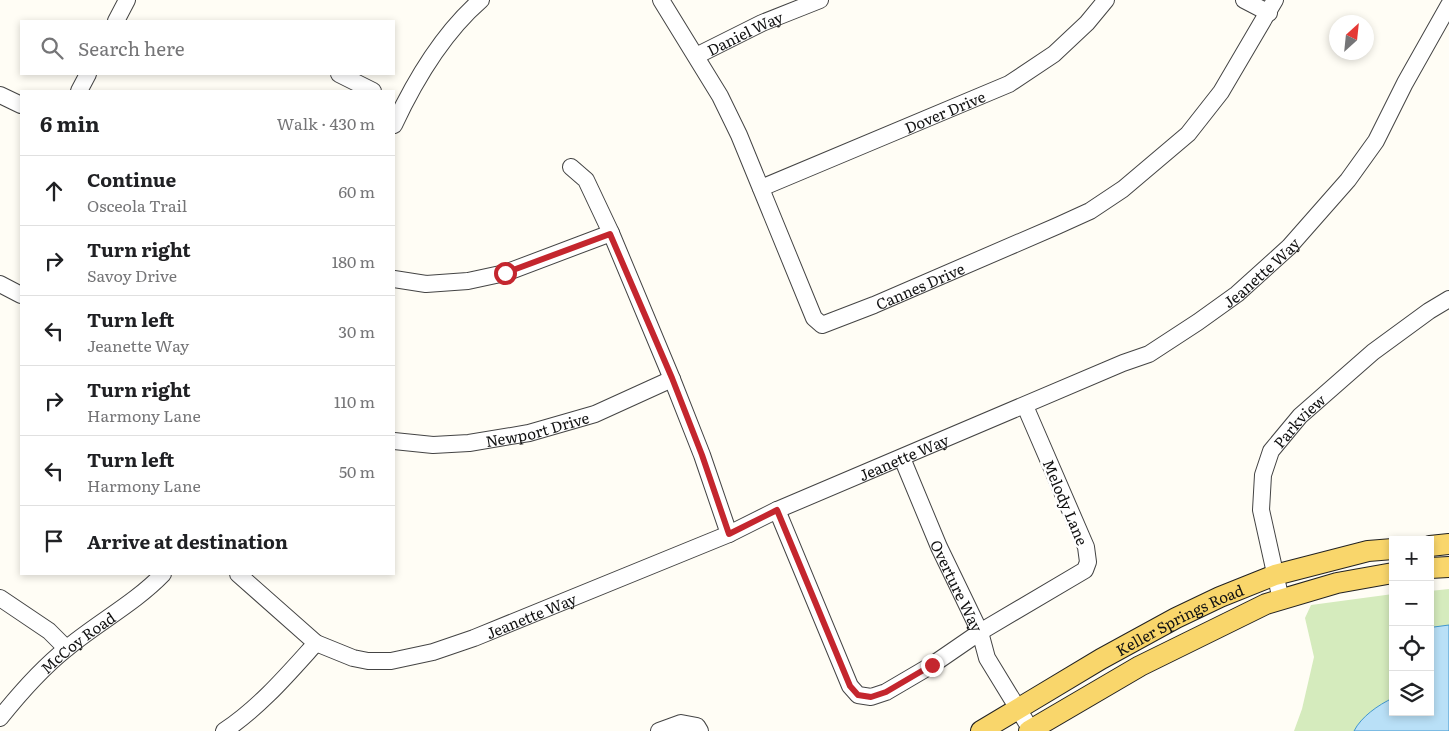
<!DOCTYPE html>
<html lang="en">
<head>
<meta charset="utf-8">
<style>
	:root { --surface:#fff; --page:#f2f2f2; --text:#202124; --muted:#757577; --line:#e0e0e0 }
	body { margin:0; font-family:Literata,serif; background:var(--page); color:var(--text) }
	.controls { position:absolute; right:15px; bottom:15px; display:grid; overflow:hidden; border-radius:0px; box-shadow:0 2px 8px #0003 }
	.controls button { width:45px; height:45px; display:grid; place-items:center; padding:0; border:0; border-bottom:1px solid var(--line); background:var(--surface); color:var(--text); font:25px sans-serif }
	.compass { position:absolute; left:1329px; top:15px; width:45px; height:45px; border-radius:50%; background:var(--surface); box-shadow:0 2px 8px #0003; rotate:27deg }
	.stop { position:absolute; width:15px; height:15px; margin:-11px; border:4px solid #c4262e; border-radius:50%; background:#fff }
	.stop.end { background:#c4262e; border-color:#fff; box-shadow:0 1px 5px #0008 }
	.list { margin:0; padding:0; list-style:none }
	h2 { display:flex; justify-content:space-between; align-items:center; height:65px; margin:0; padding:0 20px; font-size:21px }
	h2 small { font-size:16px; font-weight:400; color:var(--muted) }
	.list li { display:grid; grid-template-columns:32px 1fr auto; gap:15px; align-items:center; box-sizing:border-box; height:70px; padding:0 20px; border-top:1px solid var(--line) }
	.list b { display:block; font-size:19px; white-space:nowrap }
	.list p { margin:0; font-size:16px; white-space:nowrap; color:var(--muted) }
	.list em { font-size:16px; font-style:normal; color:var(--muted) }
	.icon { flex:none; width:28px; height:28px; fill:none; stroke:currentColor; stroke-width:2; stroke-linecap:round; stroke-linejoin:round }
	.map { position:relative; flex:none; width:1449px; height:731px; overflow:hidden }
	.search { position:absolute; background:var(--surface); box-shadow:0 2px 8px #0003; left:20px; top:20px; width:375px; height:55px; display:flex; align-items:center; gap:12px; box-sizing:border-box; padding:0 18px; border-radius:0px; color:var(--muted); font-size:19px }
	.panel { position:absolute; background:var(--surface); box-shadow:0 2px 8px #0003; left:20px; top:90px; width:375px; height:485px; border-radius:0px }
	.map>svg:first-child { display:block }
	.green { fill:#d5ebbd }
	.water { fill:#b9e0f7; stroke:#3f96cf }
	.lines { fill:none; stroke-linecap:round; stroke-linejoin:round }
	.minor-casing { stroke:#444; stroke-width:18 }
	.major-casing { stroke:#222; stroke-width:22 }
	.minor { stroke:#fff; stroke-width:16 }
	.major { stroke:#f9d66b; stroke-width:20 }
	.route { stroke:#c4262e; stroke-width:6 }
	.labels { text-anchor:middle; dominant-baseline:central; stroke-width:5; stroke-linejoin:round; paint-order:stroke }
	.street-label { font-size:15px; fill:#111; stroke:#fff }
</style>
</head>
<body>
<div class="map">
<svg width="1449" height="731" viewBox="0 0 1449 731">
	<rect width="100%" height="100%" fill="#fffdf5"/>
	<path class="green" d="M1449 589V731H1294L1302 709 1314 657 1305 618 1311 605 1393 594V712H1430V591Z"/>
	<path class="water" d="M1449 625V731H1354C1361 717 1378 705 1393 698V712H1430V630L1434 627Z"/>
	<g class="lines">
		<g class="minor-casing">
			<g id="minor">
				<path id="s1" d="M661 0 720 96 739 135 814 318 822 325 874 305 1057 226 1090 211 1123 189 1188 134 1221 92 1275 0"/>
				<path d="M1244 0 1269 13"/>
				<path d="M116 21 127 0"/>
				<path id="s2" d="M696 56 762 23 820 0"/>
				<path d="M339 74 373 91"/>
				<path d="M79 91 88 74"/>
				<path d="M0 95 21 105"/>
				<path d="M394 125C415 80 443 33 481 0"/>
				<path d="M571 167 586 180 611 233 672 379 702 455 729 534"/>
				<path id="s3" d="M761 188 1009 84 1054 54 1087 23 1106 0"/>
				<path d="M394 279 426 284 468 281 505 273 611 233"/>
				<path d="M0 284 21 295"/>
				<path id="s4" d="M394 441 433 445 469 443 529 433 595 414 672 379"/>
				<path id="s5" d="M902 458 939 547 980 632 987 658 1031 730"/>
				<path d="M777 510 850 686 858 695 871 697 886 692 932 665 980 632 1085 570 1088 562 1086 547 1025 406"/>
				<path id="s6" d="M238 574 316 643 353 658 368 661H391L433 652 474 638 729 534 777 510 1123 363 1149 354 1198 322 1237 294 1289 247 1348 180 1376 141 1405 83 1449 5"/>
				<path d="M0 598 49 631 66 648"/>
				<path id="s7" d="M1281 600 1261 510 1263 475 1271 451 1300 416 1373 352 1429 311 1449 299"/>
				<path id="s8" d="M0 718C20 693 41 669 66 649 97 623 135 603 163 574"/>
				<path d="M224 731C260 707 288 674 316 643"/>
				<path d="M659 731 681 723 697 726 700 731"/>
			</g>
		</g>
		<g class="major-casing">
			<g id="major">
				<path d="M1430 546 1449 544"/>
				<path d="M1430 568 1449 567"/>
				<path id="s9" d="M981 731 1101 659 1176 618 1220 597 1275 575 1368 551 1393 549"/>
				<path d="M1029 731 1140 666 1266 604 1337 583 1393 573"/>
			</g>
		</g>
		<use href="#minor" class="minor"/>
		<use href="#major" class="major"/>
	</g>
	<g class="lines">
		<path class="route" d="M505 273 610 234 672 378 702 455 729 534 777 510 850 686 858 695 871 697 886 692 932 665"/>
	</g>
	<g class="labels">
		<g class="street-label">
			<text stroke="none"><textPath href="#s2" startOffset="54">Daniel Way</textPath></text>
			<text stroke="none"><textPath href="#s3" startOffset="199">Dover Drive</textPath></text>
			<text stroke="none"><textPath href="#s6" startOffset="1140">Jeanette Way</textPath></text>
			<text stroke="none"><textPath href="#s1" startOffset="470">Cannes Drive</textPath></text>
			<text stroke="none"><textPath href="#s7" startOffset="194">Parkview</textPath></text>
			<text stroke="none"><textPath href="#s4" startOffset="145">Newport Drive</textPath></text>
			<text stroke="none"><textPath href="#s6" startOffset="735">Jeanette Way</textPath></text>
			<text transform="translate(1066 502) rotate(67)">Melody Lane</text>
			<text stroke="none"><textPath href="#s5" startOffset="139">Overture Way</textPath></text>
			<text stroke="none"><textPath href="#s6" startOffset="330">Jeanette Way</textPath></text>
			<text stroke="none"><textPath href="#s9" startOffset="228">Keller Springs Road</textPath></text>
			<text stroke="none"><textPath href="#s8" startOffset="109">McCoy Road</textPath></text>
		</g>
	</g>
</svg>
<div class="controls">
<button>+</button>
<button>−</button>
<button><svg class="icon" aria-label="locate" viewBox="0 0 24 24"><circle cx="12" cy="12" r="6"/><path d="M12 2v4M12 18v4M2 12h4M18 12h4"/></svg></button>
<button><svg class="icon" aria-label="layers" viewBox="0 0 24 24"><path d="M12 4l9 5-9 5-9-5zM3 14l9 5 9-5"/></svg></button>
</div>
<svg class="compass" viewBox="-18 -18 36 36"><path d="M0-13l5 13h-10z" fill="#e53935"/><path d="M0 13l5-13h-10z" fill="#757577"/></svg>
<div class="stop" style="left:505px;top:273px"></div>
<div class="stop end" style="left:932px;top:665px"></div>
<div class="search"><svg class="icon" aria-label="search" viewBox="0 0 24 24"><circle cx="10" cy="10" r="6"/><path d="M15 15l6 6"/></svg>Search here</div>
<section class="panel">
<h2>6 min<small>Walk · 430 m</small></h2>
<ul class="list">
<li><svg class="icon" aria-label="ahead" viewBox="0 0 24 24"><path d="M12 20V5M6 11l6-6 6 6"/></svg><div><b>Continue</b><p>Osceola Trail</p></div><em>60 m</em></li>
<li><svg class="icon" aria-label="right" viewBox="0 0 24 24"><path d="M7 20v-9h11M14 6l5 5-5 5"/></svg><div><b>Turn right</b><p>Savoy Drive</p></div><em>180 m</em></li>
<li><svg class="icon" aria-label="left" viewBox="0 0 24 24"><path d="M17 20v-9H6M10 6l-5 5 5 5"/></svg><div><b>Turn left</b><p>Jeanette Way</p></div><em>30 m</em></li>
<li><svg class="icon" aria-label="right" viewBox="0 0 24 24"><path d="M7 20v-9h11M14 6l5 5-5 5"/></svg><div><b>Turn right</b><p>Harmony Lane</p></div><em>110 m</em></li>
<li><svg class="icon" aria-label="left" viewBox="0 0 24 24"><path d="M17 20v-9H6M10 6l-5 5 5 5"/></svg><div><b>Turn left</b><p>Harmony Lane</p></div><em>50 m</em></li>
<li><svg class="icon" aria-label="arrive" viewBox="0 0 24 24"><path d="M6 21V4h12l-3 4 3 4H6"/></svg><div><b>Arrive at destination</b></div></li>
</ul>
</section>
</div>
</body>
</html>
